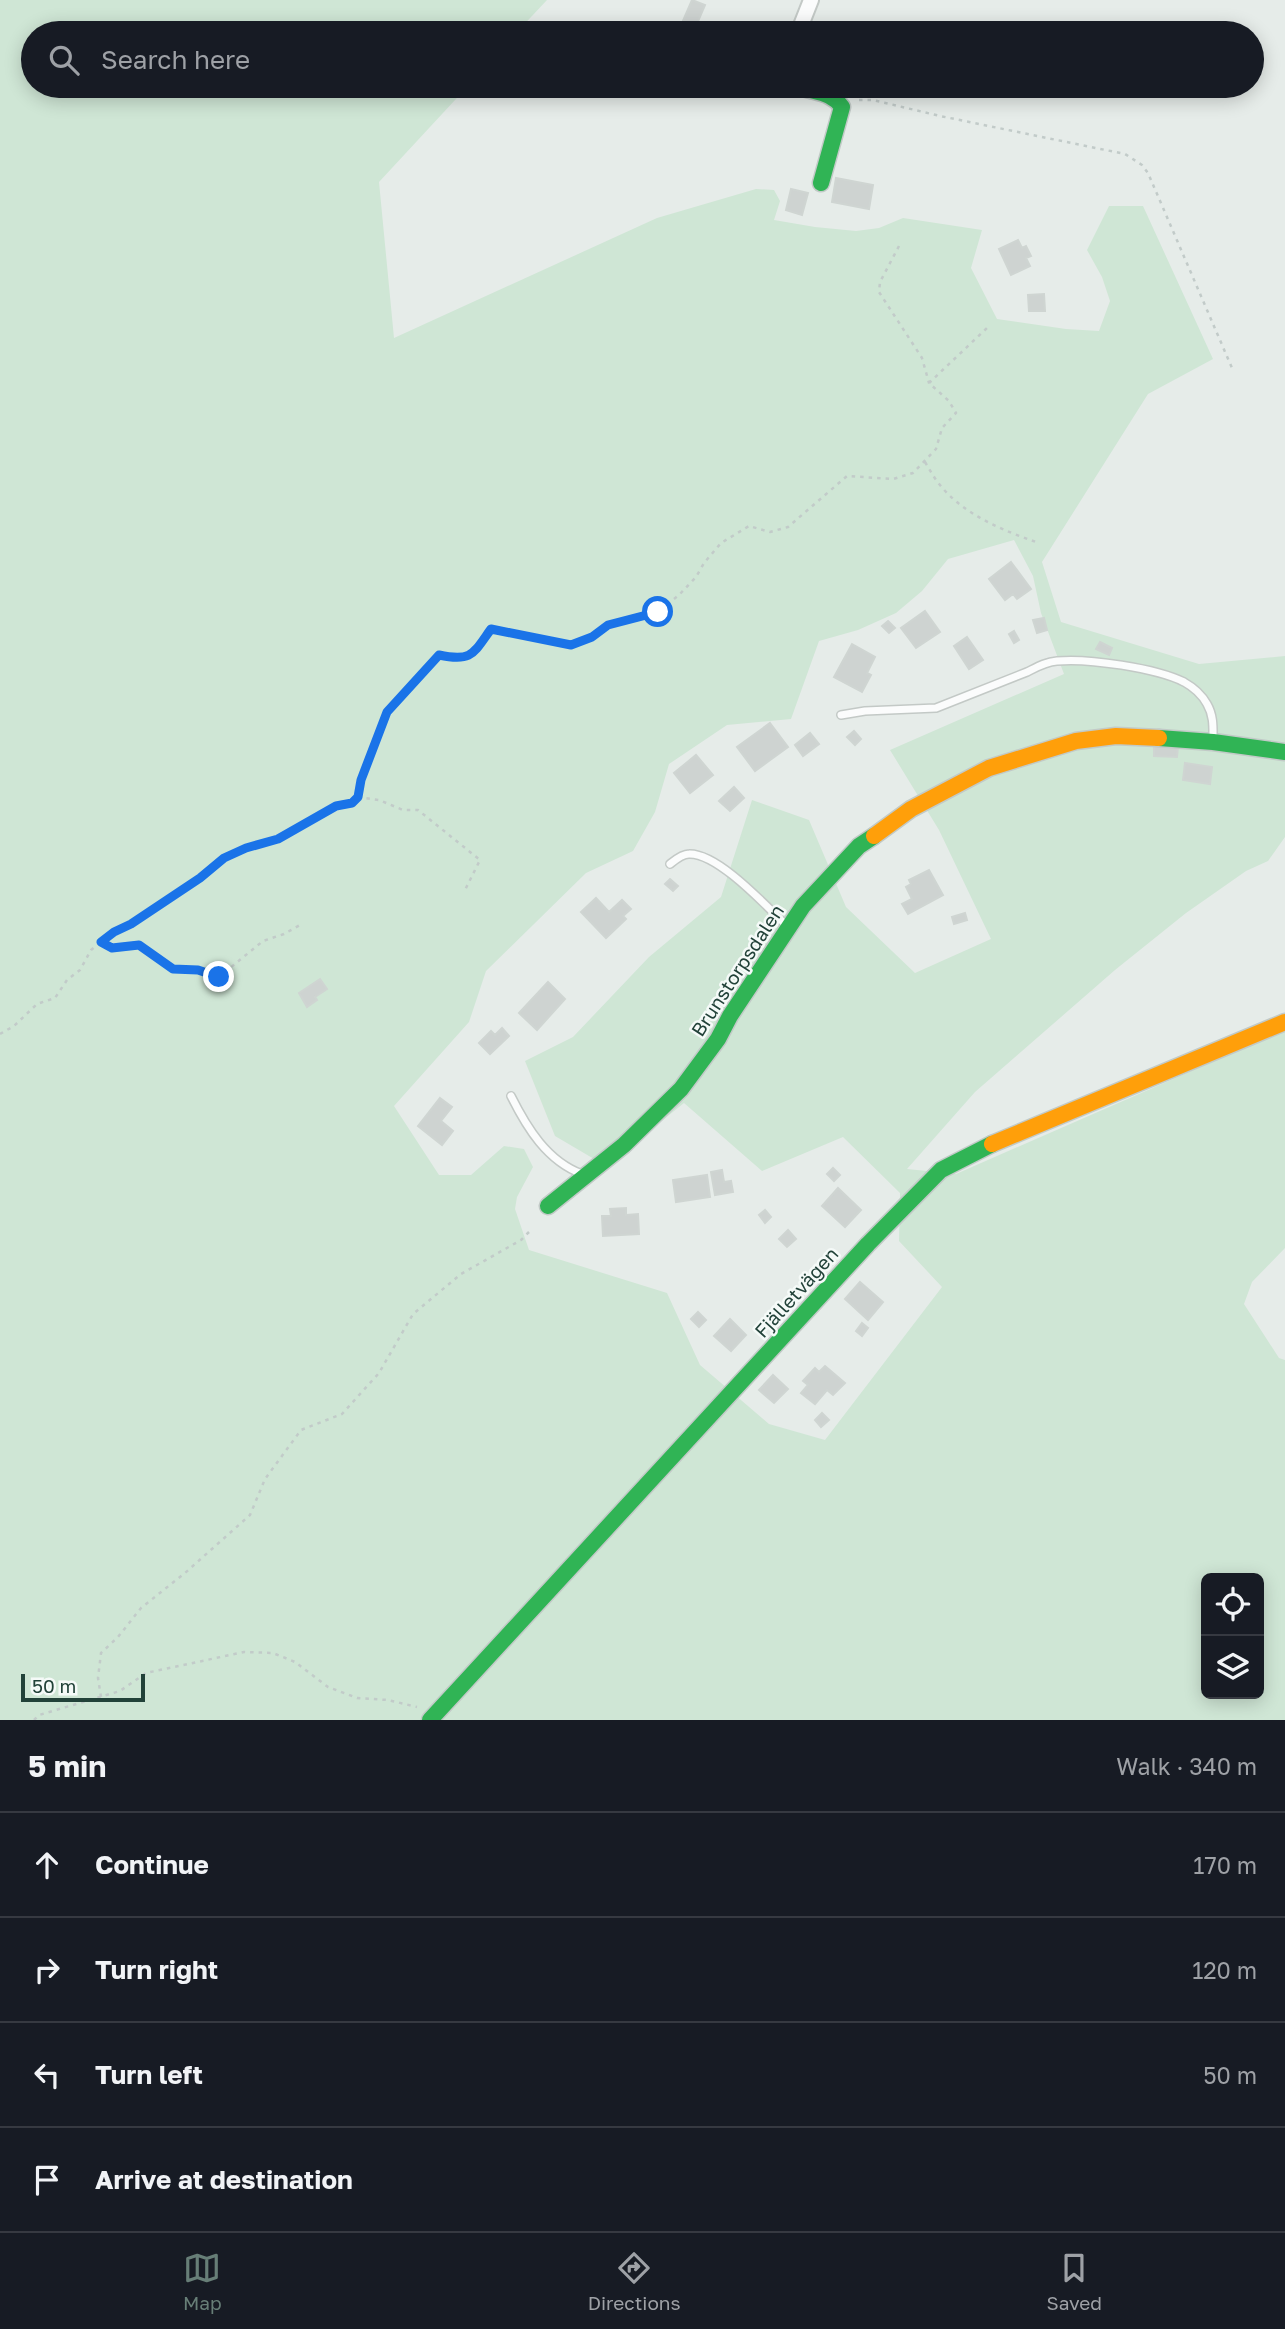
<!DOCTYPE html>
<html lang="en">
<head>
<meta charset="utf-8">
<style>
	:root { --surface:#171b24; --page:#20242c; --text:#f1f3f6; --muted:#9ea1a6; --line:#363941; --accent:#677e77 }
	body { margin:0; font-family:"Golos Text",sans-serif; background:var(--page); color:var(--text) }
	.controls { position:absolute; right:21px; bottom:21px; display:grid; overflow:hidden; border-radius:10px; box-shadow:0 4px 18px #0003 }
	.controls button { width:63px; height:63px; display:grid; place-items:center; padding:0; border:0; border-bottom:2px solid var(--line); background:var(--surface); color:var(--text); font:35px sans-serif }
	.scale { position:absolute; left:21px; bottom:18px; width:124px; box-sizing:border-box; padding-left:7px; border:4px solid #224239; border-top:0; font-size:19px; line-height:24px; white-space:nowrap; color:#224239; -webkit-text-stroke:5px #f5faf8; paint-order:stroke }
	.stop { position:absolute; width:21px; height:21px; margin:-16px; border:5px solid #1a73e8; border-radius:50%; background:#fff }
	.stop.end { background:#1a73e8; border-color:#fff; box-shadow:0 2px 7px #0008 }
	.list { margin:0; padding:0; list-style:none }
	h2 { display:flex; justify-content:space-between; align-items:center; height:91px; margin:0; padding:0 28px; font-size:30px }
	h2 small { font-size:23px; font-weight:400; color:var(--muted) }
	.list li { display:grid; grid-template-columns:46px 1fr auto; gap:21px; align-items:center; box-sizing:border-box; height:105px; padding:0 28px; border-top:2px solid var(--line) }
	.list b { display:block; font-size:26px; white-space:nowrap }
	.list em { font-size:23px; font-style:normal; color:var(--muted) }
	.icon { flex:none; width:38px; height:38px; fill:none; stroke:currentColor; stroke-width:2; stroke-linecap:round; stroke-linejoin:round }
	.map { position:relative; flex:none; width:1285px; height:1720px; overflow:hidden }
	.search { position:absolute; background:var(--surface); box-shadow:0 4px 18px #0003; left:21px; right:21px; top:21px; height:77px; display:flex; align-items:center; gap:18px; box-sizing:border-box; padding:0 24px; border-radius:38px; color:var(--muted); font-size:26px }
	.sheet { height:511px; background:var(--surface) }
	nav { display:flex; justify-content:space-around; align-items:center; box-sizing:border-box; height:98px; border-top:2px solid var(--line); background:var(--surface); font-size:19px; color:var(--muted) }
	nav a { display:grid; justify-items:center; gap:4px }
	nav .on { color:var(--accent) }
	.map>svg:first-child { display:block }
	.green { fill:#cfe6d5; fill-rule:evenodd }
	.building { fill:#ced3d1; stroke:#cfd5d2; stroke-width:2 }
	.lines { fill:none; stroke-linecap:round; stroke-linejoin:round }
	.lane-casing { stroke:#c3c9c6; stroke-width:10 }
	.street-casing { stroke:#c3c9c6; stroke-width:18 }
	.fast-casing { stroke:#c2cac7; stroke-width:19 }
	.slow-casing { stroke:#c2cac7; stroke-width:19 }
	.path { stroke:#c2cbc9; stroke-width:2.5; stroke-dasharray:3.5 5; stroke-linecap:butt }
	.lane { stroke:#fbfcfc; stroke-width:7 }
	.street { stroke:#fbfcfc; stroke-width:14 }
	.fast { stroke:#30b455; stroke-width:16 }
	.slow { stroke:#ff9f0a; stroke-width:16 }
	.route { stroke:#1a73e8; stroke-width:9 }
	.labels { text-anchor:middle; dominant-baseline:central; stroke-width:5; stroke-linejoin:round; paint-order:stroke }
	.street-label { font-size:19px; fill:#224239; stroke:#f5faf8 }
</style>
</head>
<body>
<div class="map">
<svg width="1285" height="1720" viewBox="0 0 1285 1720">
	<rect width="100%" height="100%" fill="#e6ece9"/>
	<path class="green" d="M0 0H547L516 33H33V86H468L379 182 394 338 657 218 756 189 774 190 780 201 774 220 815 227 856 231 879 228 903 218 982 230 971 268 997 319 1066 329 1099 331 1110 301 1102 277 1087 250 1109 206H1143L1213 359 1148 394 1042 562 1061 622 1199 664 1285 656V837L1268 861 1246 871 1186 913 1115 970 975 1092 907 1169 956 1174 1285 1030V1248L1252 1282 1244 1304 1279 1358 1285 1360V1720H0ZM1014 540 1033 576 1041 613 1064 674 890 750 939 830 991 939 915 973 846 907 809 820 752 800 721 897 649 957 573 1037 525 1061 555 1136 606 1166 684 1103 762 1171 843 1137 900 1193 899 1241 942 1287 825 1440 769 1424 700 1365 667 1293 529 1250 515 1209 517 1197 533 1167 524 1149 504 1146 471 1175H439L394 1106 469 1022 486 971 586 873 633 851 655 812 669 764 727 725 791 719 819 641 858 630 896 613 922 591 948 559ZM1206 1578H1259V1694H1206Z"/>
	<path class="building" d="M692 0 705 5 693 33H686L679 30Z
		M836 178 873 185 869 209 832 202Z
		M791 189 808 193 802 215 786 210Z
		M1018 240 1022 248 1026 246 1031 256 1026 258 1030 266 1011 275 999 249Z
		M1044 294 1045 311H1029L1028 295Z
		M1011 562 1031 589 1017 599 1013 594 1005 600 989 579Z
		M925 611 940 632 916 648 901 628Z
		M1044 618 1047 630 1037 633 1033 620Z
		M888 621 895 628 889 633 882 626Z
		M1014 631 1019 640 1014 643 1009 634Z
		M967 637 983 660 969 669 954 646Z
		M1100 642 1112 648 1109 655 1096 649Z
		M852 644 875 657 867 673 871 675 862 692 834 677Z
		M770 723 788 747 755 771 737 747Z
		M854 731 861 739 855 745 847 737Z
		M810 733 819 744 803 756 795 745Z
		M1154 745 1178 747 1177 757 1154 756Z
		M696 755 713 775 690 793 674 773Z
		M1185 763 1212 767 1210 784 1183 780Z
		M734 787 744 798 730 811 719 801Z
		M929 870 943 895 908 914 902 904 912 899 906 887 911 884 909 880Z
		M670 879 678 886 673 891 665 884Z
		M596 898 609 912 622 900 631 909 623 916 626 919 606 938 581 912Z
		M965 913 967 920 954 924 952 917Z
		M320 979 327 989 315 997 317 1000 307 1007 299 993Z
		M548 982 565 999 537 1030 519 1013Z
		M502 1028 509 1036 490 1054 479 1043 491 1031 495 1035Z
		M440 1098 452 1107 441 1121 453 1131 442 1145 418 1126Z
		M833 1168 840 1175 834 1181 827 1174Z
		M722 1170 724 1182 731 1181 733 1192 715 1195 711 1172Z
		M707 1175 710 1197 676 1202 673 1180Z
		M838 1188 861 1210 845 1227 822 1206Z
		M626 1208V1215L638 1214 639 1234 603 1236 602 1216H611L610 1209Z
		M765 1210 771 1217 765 1223 759 1215Z
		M788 1230 796 1239 787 1247 779 1239Z
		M860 1282 883 1302 868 1320 845 1299Z
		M698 1312 706 1320 699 1327 691 1319Z
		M730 1319 746 1335 731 1351 714 1336Z
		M862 1323 868 1328 862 1336 856 1331Z
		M825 1366 845 1383 833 1395 827 1390 815 1404 801 1393 808 1385 803 1381 815 1368 819 1372Z
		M773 1375 788 1389 774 1403 759 1390Z
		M822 1413 829 1420 821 1427 815 1420Z"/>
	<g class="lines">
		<g class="lane-casing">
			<path id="lane" d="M841 715 865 711 936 708 1027 672C1037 667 1045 662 1057 661 1088 658 1156 668 1184 682 1193 687 1202 695 1207 704 1214 716 1213 728 1213 741
				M670 864C675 860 682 854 689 854 718 853 766 906 787 926
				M511 1096C527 1128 547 1161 582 1174"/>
		</g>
		<g class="street-casing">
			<path id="street" d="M798 33 811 0"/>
		</g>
		<g class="fast-casing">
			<path id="fast" d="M798 86C814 93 831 91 842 107L821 183
				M1159 738 1213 742 1285 752
				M548 1206 624 1145 681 1089 718 1039 730 1016 803 906 859 846 874 836
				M430 1720 868 1244 941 1170 992 1144"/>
		</g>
		<g class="slow-casing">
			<path id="slow" d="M874 836 911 809 989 768 1076 741 1116 736 1159 738
				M992 1144 1285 1022"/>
		</g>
		<path class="path" d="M859 100H873L940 116 1125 154 1142 165 1148 173 1232 368
			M899 246 880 282 879 292 922 358 929 383
			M925 462C930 470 934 478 940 485 964 515 1004 531 1039 543
			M358 797 379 800 403 810H418L480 860 465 890
			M101 942 112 948 139 945 173 969 198 970 219 977 263 941 284 934 300 925
			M0 1034 14 1026 37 1004 55 998 67 980 80 970 91 950 114 932 131 924 200 878 224 858 246 848 278 839 336 805 352 803 358 797 361 780 387 712 439 655C472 662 473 654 491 629L571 644 592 637 608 625 658 612 679 595 696 577 704 563 721 543 749 526 770 532 788 527 847 476 893 479 913 473 936 449 942 428 956 413 949 401 929 383 988 327
			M101 1697 98 1678 101 1653 118 1637 141 1608 185 1573 250 1515 265 1479 301 1430 342 1414 379 1373 413 1314 461 1274 521 1240 532 1229
			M34 1720 39 1715 120 1691 146 1673 244 1652 273 1653 295 1662 328 1687 357 1698 388 1700 417 1707"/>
		<use href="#lane" class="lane"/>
		<use href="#street" class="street"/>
		<use href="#fast" class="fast"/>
		<use href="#slow" class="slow"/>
	</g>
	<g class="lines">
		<path class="route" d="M219 977 198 970 173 969 139 945 112 948 101 942 114 932 131 924 200 878 224 858 246 848 278 839 336 806 352 803 358 797 361 780 387 712 439 655C472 662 473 654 491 629L571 645 592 637 608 625 658 612"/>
	</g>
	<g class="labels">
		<g class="street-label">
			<text transform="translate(737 970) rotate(-57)">Brunstorpsdalen</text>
			<text transform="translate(796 1292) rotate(-48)">Fjälletvägen</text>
		</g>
	</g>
</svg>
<div class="controls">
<button><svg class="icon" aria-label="locate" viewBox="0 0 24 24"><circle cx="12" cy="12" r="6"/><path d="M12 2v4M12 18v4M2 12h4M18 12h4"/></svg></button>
<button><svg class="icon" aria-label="layers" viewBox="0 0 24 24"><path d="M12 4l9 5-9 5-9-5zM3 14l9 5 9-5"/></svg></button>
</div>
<div class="scale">50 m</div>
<div class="stop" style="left:658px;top:612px"></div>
<div class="stop end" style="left:219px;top:977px"></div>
<div class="search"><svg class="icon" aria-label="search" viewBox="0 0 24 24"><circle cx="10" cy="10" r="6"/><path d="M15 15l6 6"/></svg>Search here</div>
</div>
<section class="sheet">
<h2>5 min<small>Walk · 340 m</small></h2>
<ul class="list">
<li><svg class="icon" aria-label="ahead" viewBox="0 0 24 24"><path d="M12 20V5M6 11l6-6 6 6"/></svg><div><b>Continue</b></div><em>170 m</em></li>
<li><svg class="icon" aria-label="right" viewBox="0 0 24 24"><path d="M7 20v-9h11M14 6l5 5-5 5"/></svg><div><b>Turn right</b></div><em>120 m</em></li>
<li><svg class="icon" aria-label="left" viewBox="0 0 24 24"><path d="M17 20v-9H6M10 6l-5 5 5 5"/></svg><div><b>Turn left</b></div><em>50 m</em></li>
<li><svg class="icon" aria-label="arrive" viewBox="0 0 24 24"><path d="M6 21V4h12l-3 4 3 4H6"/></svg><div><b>Arrive at destination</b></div></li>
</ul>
</section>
<nav>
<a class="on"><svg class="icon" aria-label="map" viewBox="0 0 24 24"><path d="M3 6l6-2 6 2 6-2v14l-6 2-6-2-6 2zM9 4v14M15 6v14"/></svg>Map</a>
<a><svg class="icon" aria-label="directions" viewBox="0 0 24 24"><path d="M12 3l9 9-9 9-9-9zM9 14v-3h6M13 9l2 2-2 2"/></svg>Directions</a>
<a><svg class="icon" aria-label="saved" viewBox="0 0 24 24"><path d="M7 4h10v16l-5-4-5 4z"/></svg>Saved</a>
</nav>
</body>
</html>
